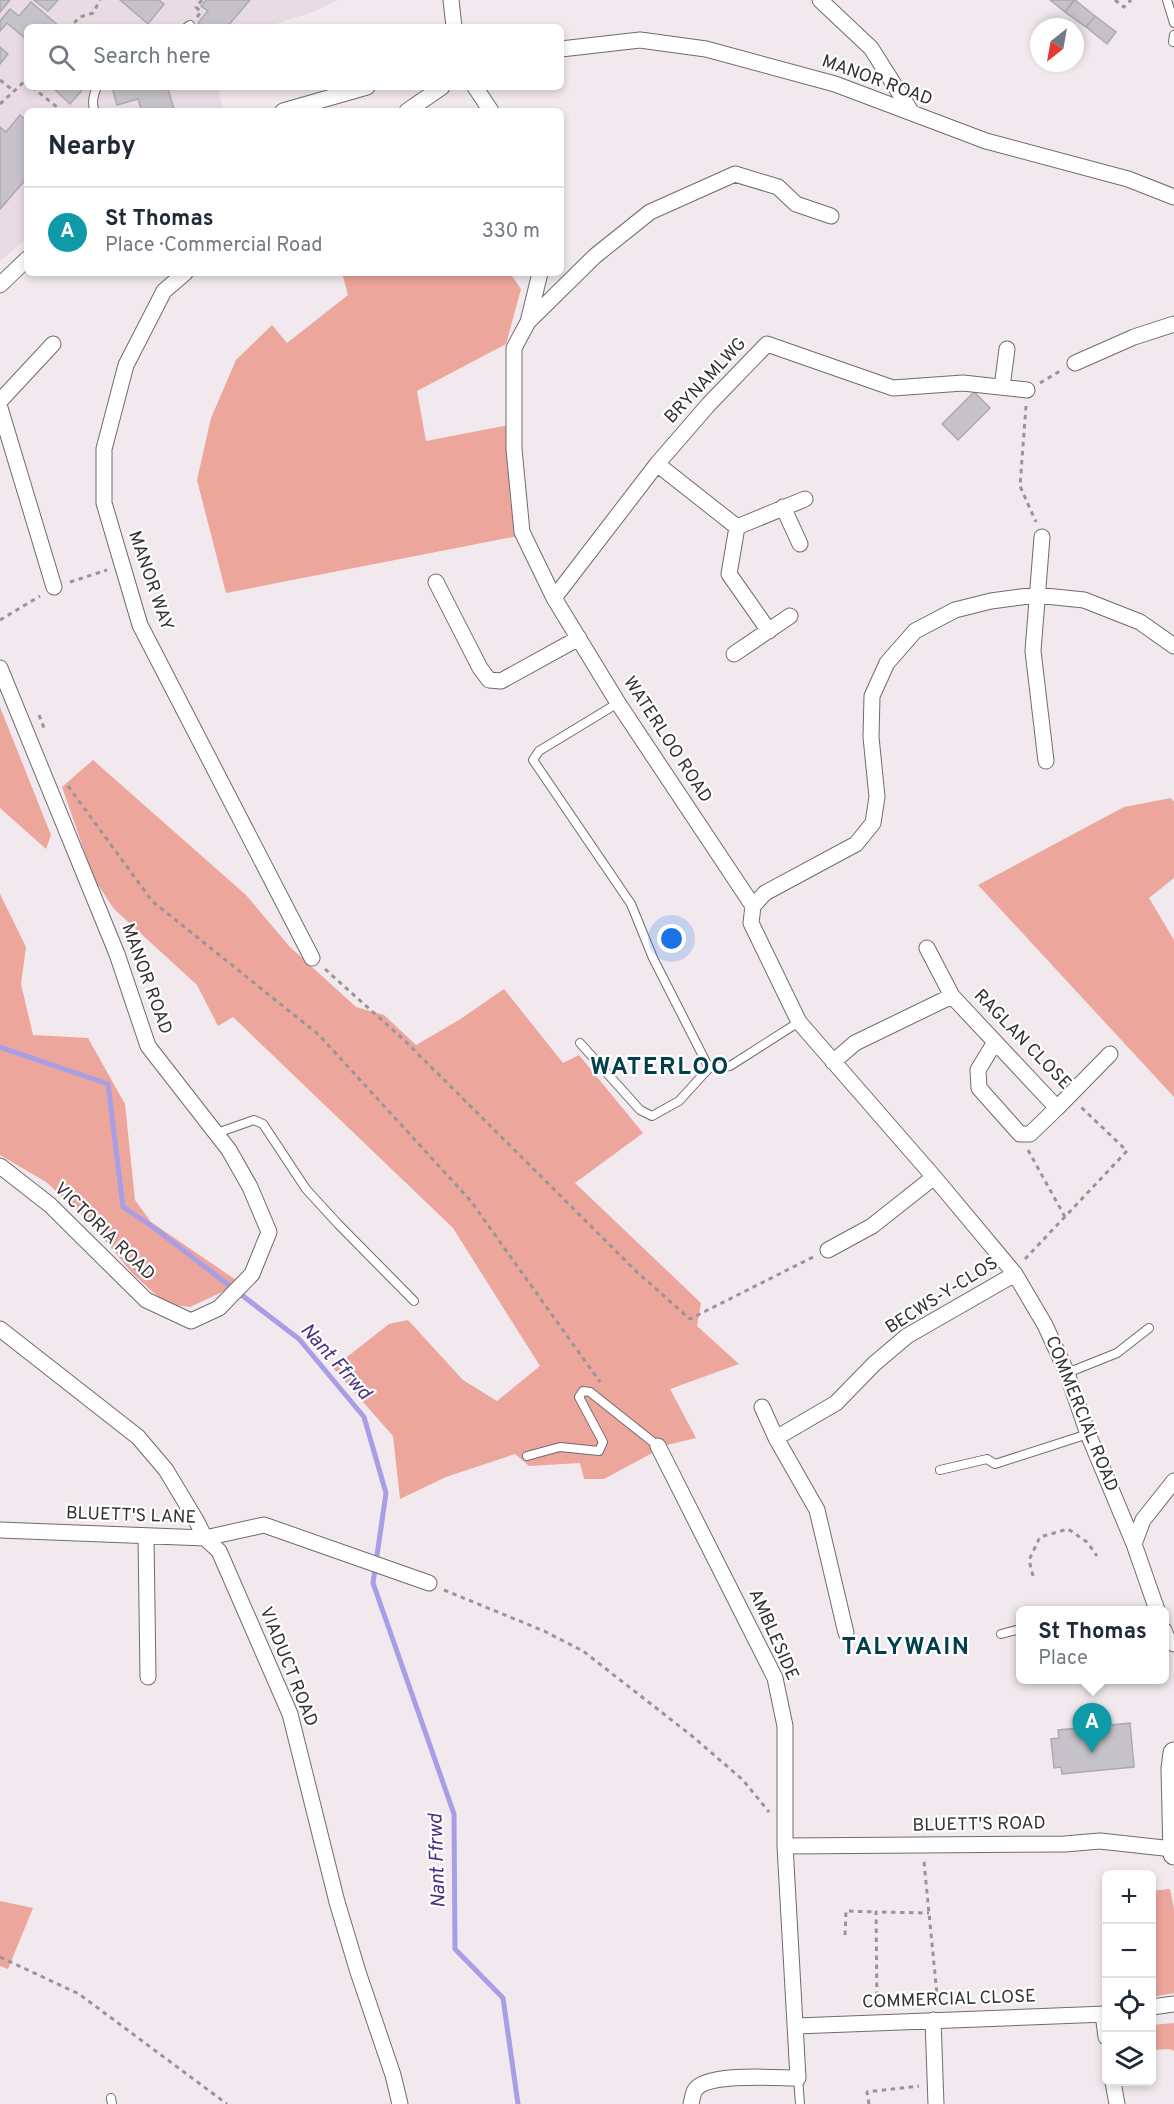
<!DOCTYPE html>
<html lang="en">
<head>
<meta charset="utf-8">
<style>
	:root { --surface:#fff; --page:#f2f2f3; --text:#1f2937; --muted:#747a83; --line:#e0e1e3; --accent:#b45309 }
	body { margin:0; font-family:Overpass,sans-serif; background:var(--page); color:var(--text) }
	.controls { position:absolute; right:18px; bottom:18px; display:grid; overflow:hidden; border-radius:9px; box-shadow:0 3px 9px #0003 }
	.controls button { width:54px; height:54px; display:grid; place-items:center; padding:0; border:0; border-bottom:2px solid var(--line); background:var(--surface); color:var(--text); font:30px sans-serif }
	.compass { position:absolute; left:1030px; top:18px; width:54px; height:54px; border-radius:50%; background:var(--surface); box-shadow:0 3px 9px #0003; rotate:211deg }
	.you { position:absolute; left:672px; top:939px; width:21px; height:21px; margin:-15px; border:4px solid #fff; border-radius:50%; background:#1a73e8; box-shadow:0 0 0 9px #1a73e833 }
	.badge { display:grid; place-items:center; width:39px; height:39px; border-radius:50%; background:var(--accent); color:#fff; font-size:20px; font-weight:700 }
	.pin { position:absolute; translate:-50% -50px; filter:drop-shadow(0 2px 3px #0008) }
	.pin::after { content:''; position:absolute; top:32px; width:21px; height:18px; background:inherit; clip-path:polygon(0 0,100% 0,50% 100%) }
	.popup { position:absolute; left:1016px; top:1606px; width:153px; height:78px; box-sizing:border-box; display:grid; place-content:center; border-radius:9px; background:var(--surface); filter:drop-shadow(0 2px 4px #0005); font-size:20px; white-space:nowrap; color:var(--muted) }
	.popup b { font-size:22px; color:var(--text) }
	.popup::after { content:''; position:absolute; left:50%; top:100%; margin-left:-12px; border:12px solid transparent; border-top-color:var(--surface) }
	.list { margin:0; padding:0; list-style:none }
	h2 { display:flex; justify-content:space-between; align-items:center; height:78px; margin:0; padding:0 24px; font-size:26px }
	h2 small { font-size:20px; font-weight:400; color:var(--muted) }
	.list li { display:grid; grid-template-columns:39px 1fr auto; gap:18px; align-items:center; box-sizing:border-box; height:90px; padding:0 24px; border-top:2px solid var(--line) }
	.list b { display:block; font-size:22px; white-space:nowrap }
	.list p { margin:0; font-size:20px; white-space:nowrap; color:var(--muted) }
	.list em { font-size:20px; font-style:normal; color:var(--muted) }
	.icon { flex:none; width:33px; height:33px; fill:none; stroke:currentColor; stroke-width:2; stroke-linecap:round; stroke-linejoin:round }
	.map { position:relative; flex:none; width:1174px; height:2104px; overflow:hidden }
	.search { position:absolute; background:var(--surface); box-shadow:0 3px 9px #0003; left:24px; top:24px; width:540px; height:66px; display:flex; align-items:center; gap:15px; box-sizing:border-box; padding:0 21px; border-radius:9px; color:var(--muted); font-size:22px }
	.panel { position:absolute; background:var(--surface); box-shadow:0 3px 9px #0003; left:24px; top:108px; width:540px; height:168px; border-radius:9px }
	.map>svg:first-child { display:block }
	.built { fill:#e9dbe4 }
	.green { fill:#eca69b }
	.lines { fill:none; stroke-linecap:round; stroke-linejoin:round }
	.stream { stroke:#a89ee5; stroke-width:5 }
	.building { fill:#c6c2c9; stroke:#ada9af; stroke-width:1.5 }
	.lane-casing { stroke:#716a6f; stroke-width:10 }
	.street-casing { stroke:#716a6f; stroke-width:17 }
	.secondary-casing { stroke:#716a6f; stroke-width:23 }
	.path { stroke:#9a9498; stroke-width:3; stroke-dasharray:4.5 4.5; stroke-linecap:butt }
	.lane { stroke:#fff; stroke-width:8 }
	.street { stroke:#fff; stroke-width:15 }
	.secondary { stroke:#fff; stroke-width:21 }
	.labels { text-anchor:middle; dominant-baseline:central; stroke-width:4.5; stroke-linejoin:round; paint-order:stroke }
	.street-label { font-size:18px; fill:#343133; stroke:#fff }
	.water-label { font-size:20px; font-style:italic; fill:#473386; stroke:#fff }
	.district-label { font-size:24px; font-weight:bold; letter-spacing:1.5px; fill:#003f4b; stroke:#fff }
</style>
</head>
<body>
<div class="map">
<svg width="1174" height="2104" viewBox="0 0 1174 2104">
	<rect width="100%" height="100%" fill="#f1e9ee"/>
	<path class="built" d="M0 0H338L313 12 266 27H27V87H217L224 111H27V238L0 261Z"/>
	<path class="green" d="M342 273H510L521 289 506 344 417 391 426 441 509 425 510 500 518 536 226 593 197 480 211 418 236 360 272 325 287 343 348 295Z
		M0 707 51 835 46 849 0 808Z
		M93 760 246 895 289 946 356 1007 384 1015 416 1045 459 1020 504 989 563 1063 579 1055 643 1133 575 1183 701 1303 697 1326 739 1364 670 1389 696 1438 667 1445 604 1479H584L580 1463 529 1466 515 1454 446 1477 400 1499 393 1436 333 1368 389 1324 408 1320 463 1380 497 1401 540 1366 453 1228 233 1017 218 1026 197 985 114 909 94 879 62 787Z
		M1171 798 1174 802V878L1149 898 1174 940V1097L978 885 1124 807Z
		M0 894 26 947 21 984 33 1035 88 1038 125 1104 135 1200 151 1222 239 1282 220 1293 190 1307 166 1304 133 1274 89 1221 46 1182 0 1155Z
		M1170 1889 1174 1909V1993L1152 1997V1891Z
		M0 1901 33 1908 8 1969 0 1966Z
		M1174 2023V2051L1170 2049 1152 2050V2025Z"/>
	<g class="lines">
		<path class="stream" d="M0 1047 108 1084 123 1207 153 1227 299 1339 364 1417 386 1493 373 1583 454 1814 455 1949 503 1998 518 2104"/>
	</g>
	<path class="building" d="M0 0H10L0 12Z
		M34 0H58L48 11Z
		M120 0H159L164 4 148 24Z
		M206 0H250L227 27H203L198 23 208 11 201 6Z
		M1050 0H1074L1065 12Z
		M1075 0 1095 16 1086 27 1065 12Z
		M31 2 60 27H27V40L7 23 0 31V21L10 9 19 16Z
		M1095 16 1116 32 1107 44 1086 27Z
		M0 47 8 54 0 64Z
		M52 87H85L70 104Z
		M112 87H175L168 89 174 109 168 111H142L138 99 117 105Z
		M20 115 27 121V178L0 209V127L6 132Z
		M974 392 990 408 958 440 942 424Z
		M1130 1723 1134 1767 1062 1774 1061 1767 1054 1768 1051 1739 1059 1738 1058 1730Z"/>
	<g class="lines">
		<g class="lane-casing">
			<path id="lane" d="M1167 0 1174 23
				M187 27 190 25
				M1173 42 1174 35
				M95 111C91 104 94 93 97 87
				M618 703 539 751 533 760 631 904 653 958 709 1068 730 1066 799 1022
				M580 1043 640 1110 652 1116 679 1101 709 1068
				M217 1133 254 1120 263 1124 306 1189 338 1224 414 1301
				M1067 1373 1117 1353 1149 1328
				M527 1456 560 1447 599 1451 603 1442 579 1397 583 1391 590 1392 658 1446
				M940 1470 987 1459 995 1464 1088 1434
				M1001 1634 1020 1629
				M798 2078 800 2104
				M111 2098 112 2104"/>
		</g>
		<g class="street-casing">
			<path id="street" d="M451 0 454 27
				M820 0 871 48 912 113
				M561 49 640 40 706 49 835 84 986 141 1128 179 1174 197
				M475 87 491 111
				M283 111 367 87
				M407 111 442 87
				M185 273 164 291 126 365 104 449V503L140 625 312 958
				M540 273 528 322 514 348V449L522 532 554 598 618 703 753 906 751 923 799 1022 934 1177 1015 1274 1045 1325 1067 1373 1088 1434 1134 1544 1157 1610
				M0 285 27 259
				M529 321 595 256 650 212 735 174 778 187 796 204 831 216
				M1075 363 1134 337 1174 324
				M1002 387 1007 349
				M0 401 53 344
				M0 408 54 587
				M657 464 737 527
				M783 507 800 544
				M737 527 729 574 769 631
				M737 527 805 499
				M1042 537 1033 651 1046 761
				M436 582 480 668 489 680 501 681 579 638
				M554 598 657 464 709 404 767 344 893 388 963 383 1027 390
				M734 654 790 616
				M0 668 117 954 148 1046 229 1150 250 1187 269 1232 252 1274 219 1308 191 1321 146 1300 50 1205 0 1166
				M753 906 765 893 856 844 873 823 877 797 871 737 872 696 887 663 915 631 955 610 991 601 1036 595 1084 600 1140 622 1174 646
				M927 948 952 996
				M995 1042 978 1070 979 1088 1020 1134H1030L1057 1108
				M833 1062 855 1043 952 996 1057 1108 1110 1054
				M828 1250 872 1226 934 1177
				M0 1329 138 1437 166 1470 196 1520 205 1538 219 1551 290 1714 337 1902 358 1972 393 2075 400 2104
				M762 1407 776 1438 817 1510 846 1633
				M776 1438 836 1403 874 1364 907 1336 1015 1274
				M658 1446 775 1678 785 1726V1846L798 2078C777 2078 707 2072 695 2090 693 2093 692 2100 691 2104
				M0 1530 205 1538 264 1525 429 1583
				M146 1537 148 1677
				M1134 1544 1143 1520 1174 1481
				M1164 1630 1167 1638 1174 1644
				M785 1846 1065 1844 1100 1841 1173 1849
				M1152 2007 1174 2004
				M1103 2014 1106 2037
				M933 2020 936 2104
				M796 2026 1106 2014
				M1113 2082 1117 2104"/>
		</g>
		<g class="secondary-casing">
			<path id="secondary" d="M1174 1753 1172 1769 1174 1854"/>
		</g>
		<path class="path" d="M1115 0 1124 7 1131 0
			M197 17 201 12 196 7 202 0
			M84 27 75 22 80 17 93 13 100 0
			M0 80 14 91
			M32 87 62 111
			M0 104 25 81 27 83
			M1040 383 1060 371
			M1026 406 1020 486 1036 522
			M70 582 107 570
			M0 620 40 596
			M39 715 44 728
			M68 786 152 901 319 1035 470 1200 600 1382
			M325 969 403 1039 638 1273 690 1319 813 1257
			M1028 1150 1065 1217
			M1025 1259 1127 1151 1081 1107
			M1033 1576 1029 1560 1040 1537 1068 1529 1087 1542 1097 1556
			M444 1590 544 1631 583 1651 692 1736 743 1780 769 1812
			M924 1862 938 2005
			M845 1935 846 1911 876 1912
			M0 1957 79 1994 227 2104
			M877 2005 876 1912 929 1913
			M869 2104 867 2092 919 2086"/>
		<use href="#lane" class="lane"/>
		<use href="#street" class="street"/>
		<use href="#secondary" class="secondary"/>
	</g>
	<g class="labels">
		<g class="street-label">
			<text transform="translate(877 81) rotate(20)">MANOR ROAD</text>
			<text transform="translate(706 381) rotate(-47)">BRYNAMLWG</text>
			<text transform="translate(150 581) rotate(71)">MANOR WAY</text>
			<text transform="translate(667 740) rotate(57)">WATERLOO ROAD</text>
			<text transform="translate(146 979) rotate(70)">MANOR ROAD</text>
			<text transform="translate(1022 1040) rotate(46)">RAGLAN CLOSE</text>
			<text transform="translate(104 1232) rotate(44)">VICTORIA ROAD</text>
			<text transform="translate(942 1296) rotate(-32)">BECWS-Y-CLOS</text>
			<text transform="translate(1081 1414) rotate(68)">COMMERCIAL ROAD</text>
			<text transform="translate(131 1516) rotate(2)">BLUETT'S LANE</text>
			<text transform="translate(773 1635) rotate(66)">AMBLESIDE</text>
			<text transform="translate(288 1667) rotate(68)">VIADUCT ROAD</text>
			<text transform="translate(979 1825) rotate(-1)">BLUETT'S ROAD</text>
			<text transform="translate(949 2000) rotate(-2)">COMMERCIAL CLOSE</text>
		</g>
		<g class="water-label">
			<text transform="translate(335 1362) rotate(48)">Nant Ffrwd</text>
			<text transform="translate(438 1861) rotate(-92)">Nant Ffrwd</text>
		</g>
		<g class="district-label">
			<text x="660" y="1068">WATERLOO</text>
			<text x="906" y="1648">TALYWAIN</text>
		</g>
	</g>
</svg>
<div class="controls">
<button>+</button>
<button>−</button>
<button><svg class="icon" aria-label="locate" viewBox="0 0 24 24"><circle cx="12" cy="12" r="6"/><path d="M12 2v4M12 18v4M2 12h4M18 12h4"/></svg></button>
<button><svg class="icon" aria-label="layers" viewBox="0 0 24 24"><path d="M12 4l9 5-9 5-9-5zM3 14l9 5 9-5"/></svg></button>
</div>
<svg class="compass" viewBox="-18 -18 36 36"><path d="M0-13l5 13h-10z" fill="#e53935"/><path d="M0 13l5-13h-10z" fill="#747a83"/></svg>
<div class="you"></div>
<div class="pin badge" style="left:1092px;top:1753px;background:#0f9aa8">A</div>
<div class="popup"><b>St Thomas</b>Place</div>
<div class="search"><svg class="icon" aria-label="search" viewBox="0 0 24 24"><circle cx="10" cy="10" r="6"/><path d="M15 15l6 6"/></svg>Search here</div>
<section class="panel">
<h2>Nearby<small></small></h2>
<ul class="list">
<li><span class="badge" style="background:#0f9aa8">A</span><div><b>St Thomas</b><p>Place · Commercial Road</p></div><em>330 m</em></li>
</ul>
</section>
</div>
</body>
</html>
